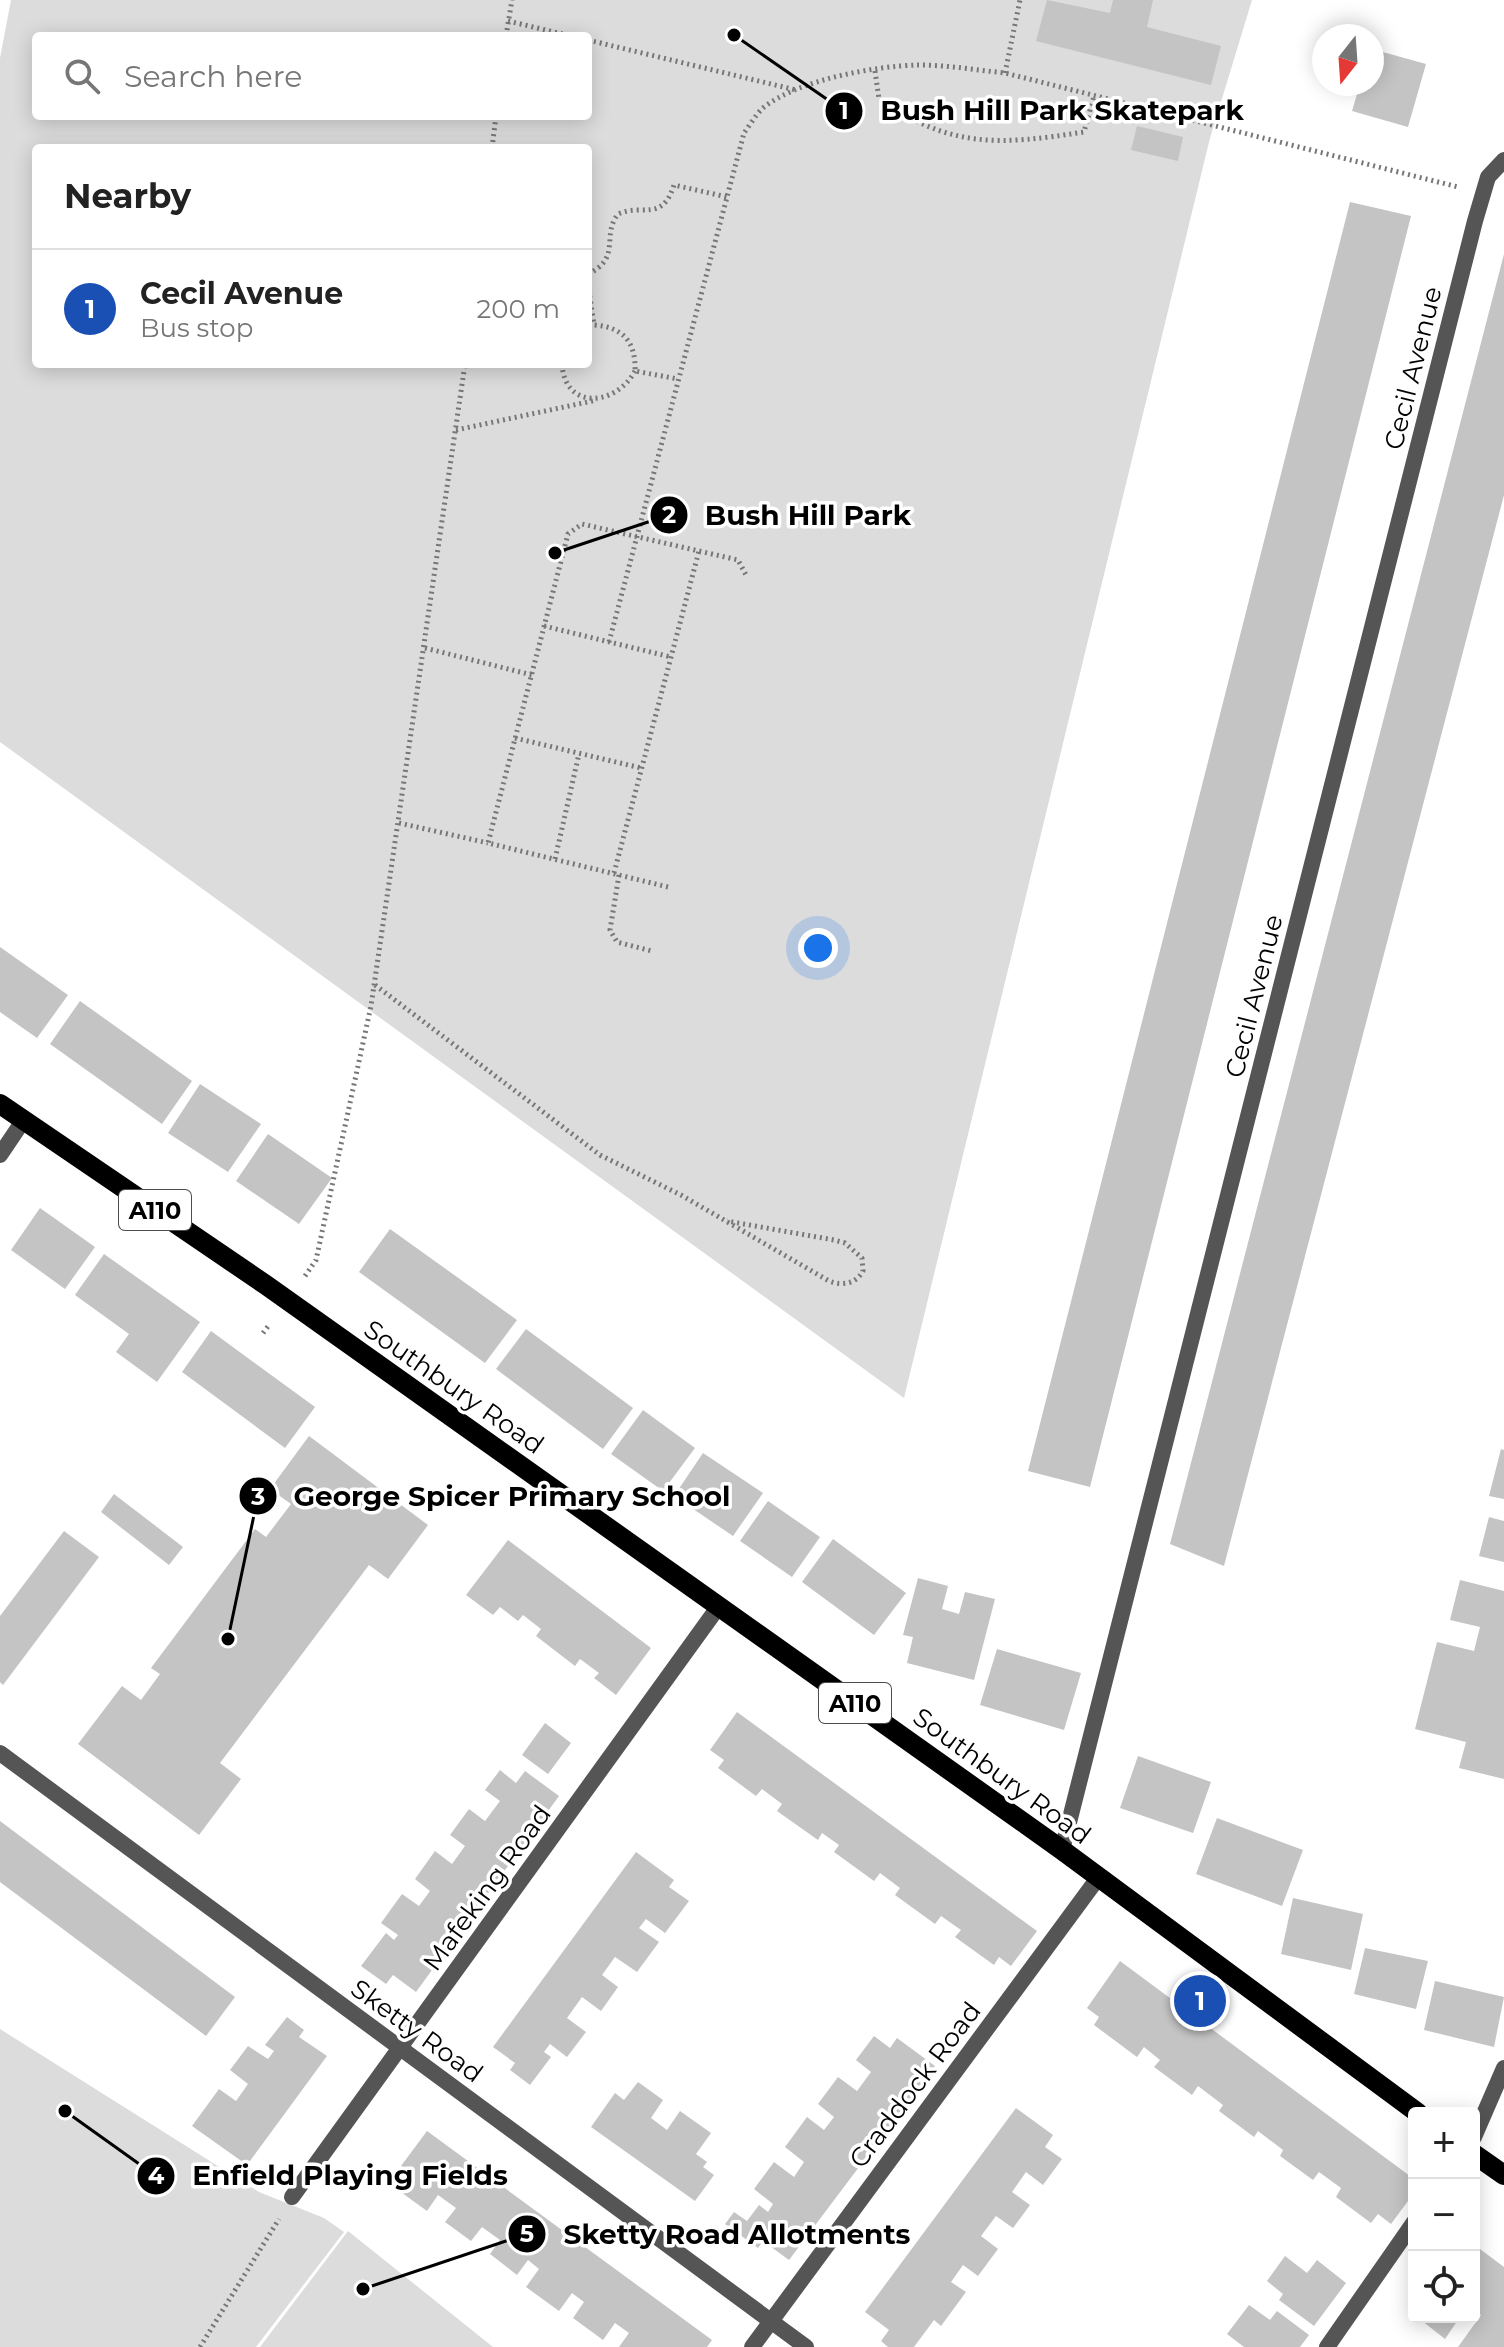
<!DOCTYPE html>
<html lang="en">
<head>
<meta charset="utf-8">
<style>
	:root { --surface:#fff; --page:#f6f6f6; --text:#222; --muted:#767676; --line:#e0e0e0; --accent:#000 }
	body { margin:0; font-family:Montserrat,sans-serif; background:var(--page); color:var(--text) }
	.controls { position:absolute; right:24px; bottom:24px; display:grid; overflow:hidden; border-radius:8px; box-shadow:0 4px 20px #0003 }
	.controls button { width:72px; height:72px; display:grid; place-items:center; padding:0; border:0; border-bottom:2px solid var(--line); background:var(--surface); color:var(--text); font:40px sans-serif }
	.compass { position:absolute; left:1312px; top:24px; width:72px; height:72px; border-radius:50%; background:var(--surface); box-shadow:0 4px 20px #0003; rotate:197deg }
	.you { position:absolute; left:818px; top:948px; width:28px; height:28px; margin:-20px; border:6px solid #fff; border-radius:50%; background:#1a73e8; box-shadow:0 0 0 12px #1a73e833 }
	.badge { display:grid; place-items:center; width:52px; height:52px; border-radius:50%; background:var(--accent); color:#fff; font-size:26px; font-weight:700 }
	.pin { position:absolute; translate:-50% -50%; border:4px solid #fff; box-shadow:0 2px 8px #0006 }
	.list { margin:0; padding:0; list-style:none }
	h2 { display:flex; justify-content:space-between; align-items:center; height:104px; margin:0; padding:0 32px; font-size:34px }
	h2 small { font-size:26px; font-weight:400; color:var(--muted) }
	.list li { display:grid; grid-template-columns:52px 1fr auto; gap:24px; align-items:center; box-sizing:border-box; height:120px; padding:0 32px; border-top:2px solid var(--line) }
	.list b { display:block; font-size:30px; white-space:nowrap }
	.list p { margin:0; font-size:26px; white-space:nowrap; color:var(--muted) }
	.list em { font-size:26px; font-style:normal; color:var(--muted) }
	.icon { flex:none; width:44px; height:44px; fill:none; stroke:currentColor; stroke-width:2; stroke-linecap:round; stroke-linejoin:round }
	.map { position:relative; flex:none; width:1504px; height:2347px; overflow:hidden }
	.search { position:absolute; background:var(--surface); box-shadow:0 4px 20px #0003; left:32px; top:32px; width:560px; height:88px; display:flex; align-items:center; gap:20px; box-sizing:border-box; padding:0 28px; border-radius:8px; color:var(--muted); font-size:30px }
	.panel { position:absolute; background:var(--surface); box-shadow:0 4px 20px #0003; left:32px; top:144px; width:560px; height:224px; border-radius:8px }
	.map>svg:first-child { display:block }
	.green { fill:#dcdcdc; fill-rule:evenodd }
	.building { fill:#c4c4c4 }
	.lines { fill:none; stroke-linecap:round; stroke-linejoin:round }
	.path { stroke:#777; stroke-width:5; stroke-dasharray:2 4; stroke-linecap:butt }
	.street { stroke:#555; stroke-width:16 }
	.primary { stroke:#000; stroke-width:20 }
	.labels { text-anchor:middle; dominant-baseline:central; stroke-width:7; stroke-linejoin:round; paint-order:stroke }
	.shield { fill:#fff; stroke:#4c4c4c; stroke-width:2 }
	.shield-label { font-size:24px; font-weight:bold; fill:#000 }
	.street-label { font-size:26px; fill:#000; stroke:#fff }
	.leader { fill:none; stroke:#000; stroke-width:3 }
	.callout-dot { fill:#000; stroke:#fff; stroke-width:3 }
	.mark-label { font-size:24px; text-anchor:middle; font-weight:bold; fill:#fff }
	.callout-label { font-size:28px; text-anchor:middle; font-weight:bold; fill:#000; stroke:#fff; stroke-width:7; stroke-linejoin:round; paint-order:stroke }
</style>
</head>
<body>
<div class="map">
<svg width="1504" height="2347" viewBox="0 0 1504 2347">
	<rect width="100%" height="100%" fill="#fff"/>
	<path class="green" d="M11 0H1252L1210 138 904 1398 0 742V58ZM36 36H588V116H36ZM36 148H588V364H36Z
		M0 2029 259 2192 324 2218 344 2232 256 2347H0Z
		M348 2231 493 2347H260Z"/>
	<path class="building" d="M1047 0 1110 13 1113 0H1153L1147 27 1221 46 1211 85 1036 41Z
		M1372 49 1426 64 1408 127 1352 111 1360 84H1372Z
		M1137 126 1183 137 1178 161 1131 150Z
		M1350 202 1411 216 1090 1487 1028 1471Z
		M1504 254V495L1224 1566 1170 1544Z
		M0 947 68 995 37 1038 0 1012Z
		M80 1001 192 1081 162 1124 50 1044Z
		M200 1084 261 1124 228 1172 168 1133Z
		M268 1134 332 1178 299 1224 236 1181Z
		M40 1208 95 1247 65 1289 11 1250Z
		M390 1229 517 1320 485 1363 359 1272Z
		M104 1254 200 1322 157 1382 116 1352 129 1334 75 1295Z
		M526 1329 633 1408 603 1449 496 1369Z
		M211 1331 315 1407 285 1448 182 1372Z
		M643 1410 695 1448 663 1491 611 1454Z
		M309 1436 428 1525 388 1579 369 1565 220 1763 241 1779 199 1835 78 1744 122 1686 141 1700 160 1674 151 1668 255 1529 266 1537 291 1504 270 1489Z
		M1501 1449 1504 1450V1499L1489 1496Z
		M703 1453 763 1493 733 1536 674 1496Z
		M114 1494 183 1547 169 1565 101 1512Z
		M768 1501 820 1537 792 1577 740 1541Z
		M1489 1517 1504 1521V1562L1479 1556Z
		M64 1531 99 1557 3 1685 0 1682V1616Z
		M833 1539 906 1593 874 1635 802 1582Z
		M508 1540 651 1648 616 1695 594 1678 599 1673 580 1659 575 1666 536 1636 541 1629 523 1615 518 1621 500 1607 493 1615 466 1595Z
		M918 1578 948 1586 942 1609 959 1614 965 1592 995 1599 974 1680 907 1663 913 1637 903 1635Z
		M1460 1580 1504 1591V1779L1459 1768 1466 1742 1415 1729 1437 1642 1474 1651 1480 1627 1450 1620Z
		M997 1649 1081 1673 1064 1730 980 1705Z
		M737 1712 1037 1931 1011 1966 999 1957 994 1965 955 1937 961 1930 941 1916 935 1924 895 1895 900 1888 880 1873 874 1881 834 1852 839 1845 822 1833 818 1840 777 1811 782 1804 762 1789 756 1796 718 1768 724 1760 710 1750Z
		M545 1723 571 1743 548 1774 522 1755Z
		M1138 1756 1211 1782 1193 1833 1120 1808Z
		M500 1770 516 1783 525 1771 559 1796 416 1992 393 1975 386 1984 361 1966 386 1933 394 1940 398 1935 381 1923 402 1894 419 1906 430 1891 415 1879 435 1851 452 1864 465 1846 450 1835 469 1809 485 1821 500 1801 485 1790Z
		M1217 1818 1303 1850 1282 1906 1196 1874Z
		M0 1821 235 1997 206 2036 0 1882Z
		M636 1852 674 1880 669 1887 689 1901 665 1933 646 1919 639 1928 659 1942 637 1972 615 1957 602 1975 618 1987 601 2011 582 1997 567 2018 586 2032 567 2057 550 2044 544 2052 551 2057 530 2085 510 2070 515 2063 493 2047Z
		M1293 1898 1363 1914 1351 1970 1281 1954Z
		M1365 1948 1428 1961 1416 2009 1354 1994Z
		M1120 1961 1414 2179V2193L1391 2224 1378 2214 1371 2223 1336 2197 1341 2188 1319 2172 1313 2180 1280 2156 1283 2150 1258 2131 1254 2137 1219 2111 1223 2105 1198 2086 1192 2095 1154 2067 1160 2060 1144 2047 1137 2057 1094 2025 1099 2017 1087 2008Z
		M1435 1981 1504 1997 1494 2047 1424 2030Z
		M287 2017 304 2030 299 2037 327 2056 247 2165 192 2126 219 2089 236 2101 248 2084 230 2070 248 2046 268 2059 274 2051 265 2045Z
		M874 2036 890 2048 897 2038 935 2066 789 2260 763 2241 758 2248 725 2224 734 2212 747 2221 759 2205 768 2212 773 2204 754 2189 774 2162 794 2177 804 2162 785 2147 807 2117 824 2130 834 2117 818 2104 838 2077 857 2091 871 2072 856 2060Z
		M638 2082 663 2100 651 2118 667 2130 680 2111 711 2133 696 2154 707 2162 703 2167 714 2175 695 2201 591 2127 615 2093 624 2100Z
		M1016 2108 1053 2135 1045 2147 1062 2159 1043 2185 1026 2172 1012 2192 1030 2205 1013 2228 996 2216 981 2236 998 2249 978 2276 963 2265 951 2282 966 2292 941 2326 934 2320 914 2347H888L881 2341 889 2330 865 2312Z
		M427 2131 712 2340 707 2347H619L629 2333 615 2323 603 2340 573 2318 584 2302 572 2293 559 2311 526 2287 539 2269 528 2260 517 2275 490 2254 500 2240 482 2227 471 2241 445 2222 456 2208 438 2195 427 2211 398 2190 411 2173 401 2166Z
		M1480 2249 1504 2267V2347H1458L1481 2315 1474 2310V2257Z
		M1285 2256 1307 2273 1317 2260 1346 2283 1314 2326 1279 2300 1283 2294 1267 2281Z
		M1249 2305 1270 2320 1277 2311 1309 2335 1300 2347H1244L1227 2334Z
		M1417 2317H1460L1445 2339Z"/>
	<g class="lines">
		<path class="path" d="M508 21 571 36
			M506 36 512 0
			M588 40 796 90
			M875 71 879 99C952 149 1000 145 1084 132L1094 96
			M1005 73 1020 0
			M492 148 496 116
			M588 274C622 258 601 236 618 214 642 203 662 223 674 185L727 197
			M588 284 594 325C623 327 636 342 635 371L678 379
			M562 364C565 411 616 406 635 371
			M456 430 597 400
			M544 626 671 657
			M609 642 744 133C750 125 756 114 763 108 797 80 875 66 918 65 947 65 976 70 1005 73L1458 187
			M425 648 532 675
			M515 738 641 768
			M399 823 488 843
			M555 859 579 754
			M614 873 699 551
			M619 875 610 930 617 942 652 951
			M668 887 488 843 568 534 582 524 738 560 746 575
			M375 985 600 1155 681 1195 829 1281C842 1286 856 1284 863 1271L862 1258 845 1243 834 1240 727 1221
			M305 1276 316 1260 371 1006 465 364
			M263 1333 269 1325
			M200 2347 279 2219"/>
		<path class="street" d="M0 1155 23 1121
			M0 1753 806 2347
			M1062 1850 1475 221 1488 177 1504 160
			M1474 2137 1504 2068
			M292 2197 719 1606
			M752 2347 1098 1878
			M1327 2347 1414 2222"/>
		<path class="primary" d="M0 1104 266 1285 1062 1850 1418 2113
			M1474 2154 1504 2175"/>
	</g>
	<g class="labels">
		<g class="shield">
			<rect x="119" y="1190" width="72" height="40" rx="6"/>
			<rect x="819" y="1683" width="72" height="40" rx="6"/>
		</g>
		<g class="shield-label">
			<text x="155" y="1210">A110</text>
			<text x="855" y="1703">A110</text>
		</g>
		<g class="street-label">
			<text transform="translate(1413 368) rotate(-76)">Cecil Avenue</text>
			<text transform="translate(1254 996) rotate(-76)">Cecil Avenue</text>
			<text transform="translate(454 1387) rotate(35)">Southbury Road</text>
			<text transform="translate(1002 1776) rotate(36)">Southbury Road</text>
			<text transform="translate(487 1888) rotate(-54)">Mafeking Road</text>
			<text transform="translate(417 2031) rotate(36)">Sketty Road</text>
			<text transform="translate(915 2085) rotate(-53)">Craddock Road</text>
		</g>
	</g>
	<path class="leader" d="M734 35L844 111M555 553L669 515M228 1639L258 1496M65 2111L156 2176M363 2289L527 2234"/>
	<g class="callout-dot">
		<circle cx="734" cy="35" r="8"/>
		<circle cx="555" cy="553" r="8"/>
		<circle cx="228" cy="1639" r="8"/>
		<circle cx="65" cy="2111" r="8"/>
		<circle cx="363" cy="2289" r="8"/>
		<circle cx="844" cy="111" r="20"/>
		<circle cx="669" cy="515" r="20"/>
		<circle cx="258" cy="1496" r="20"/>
		<circle cx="156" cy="2176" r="20"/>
		<circle cx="527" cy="2234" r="20"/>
	</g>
	<g class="mark-label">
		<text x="844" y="119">1</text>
		<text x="669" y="523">2</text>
		<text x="258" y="1505">3</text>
		<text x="156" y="2184">4</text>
		<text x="527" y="2242">5</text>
	</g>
	<g class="callout-label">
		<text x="1062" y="120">Bush Hill Park Skatepark</text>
		<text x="808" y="525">Bush Hill Park</text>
		<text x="512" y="1506">George Spicer Primary School</text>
		<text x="350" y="2185">Enfield Playing Fields</text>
		<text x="737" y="2244">Sketty Road Allotments</text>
	</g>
</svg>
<div class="controls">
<button>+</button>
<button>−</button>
<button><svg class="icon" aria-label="locate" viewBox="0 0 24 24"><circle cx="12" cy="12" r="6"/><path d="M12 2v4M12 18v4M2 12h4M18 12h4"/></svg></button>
</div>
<svg class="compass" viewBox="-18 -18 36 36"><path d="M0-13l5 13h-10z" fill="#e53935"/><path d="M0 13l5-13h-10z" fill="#767676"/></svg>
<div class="you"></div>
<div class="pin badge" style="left:1200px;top:2001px;background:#1a4fb4">1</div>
<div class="search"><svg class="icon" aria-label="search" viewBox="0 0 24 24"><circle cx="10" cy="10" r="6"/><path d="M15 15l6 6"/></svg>Search here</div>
<section class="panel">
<h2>Nearby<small></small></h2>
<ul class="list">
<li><span class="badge" style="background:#1a4fb4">1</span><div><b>Cecil Avenue</b><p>Bus stop</p></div><em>200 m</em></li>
</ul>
</section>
</div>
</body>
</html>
